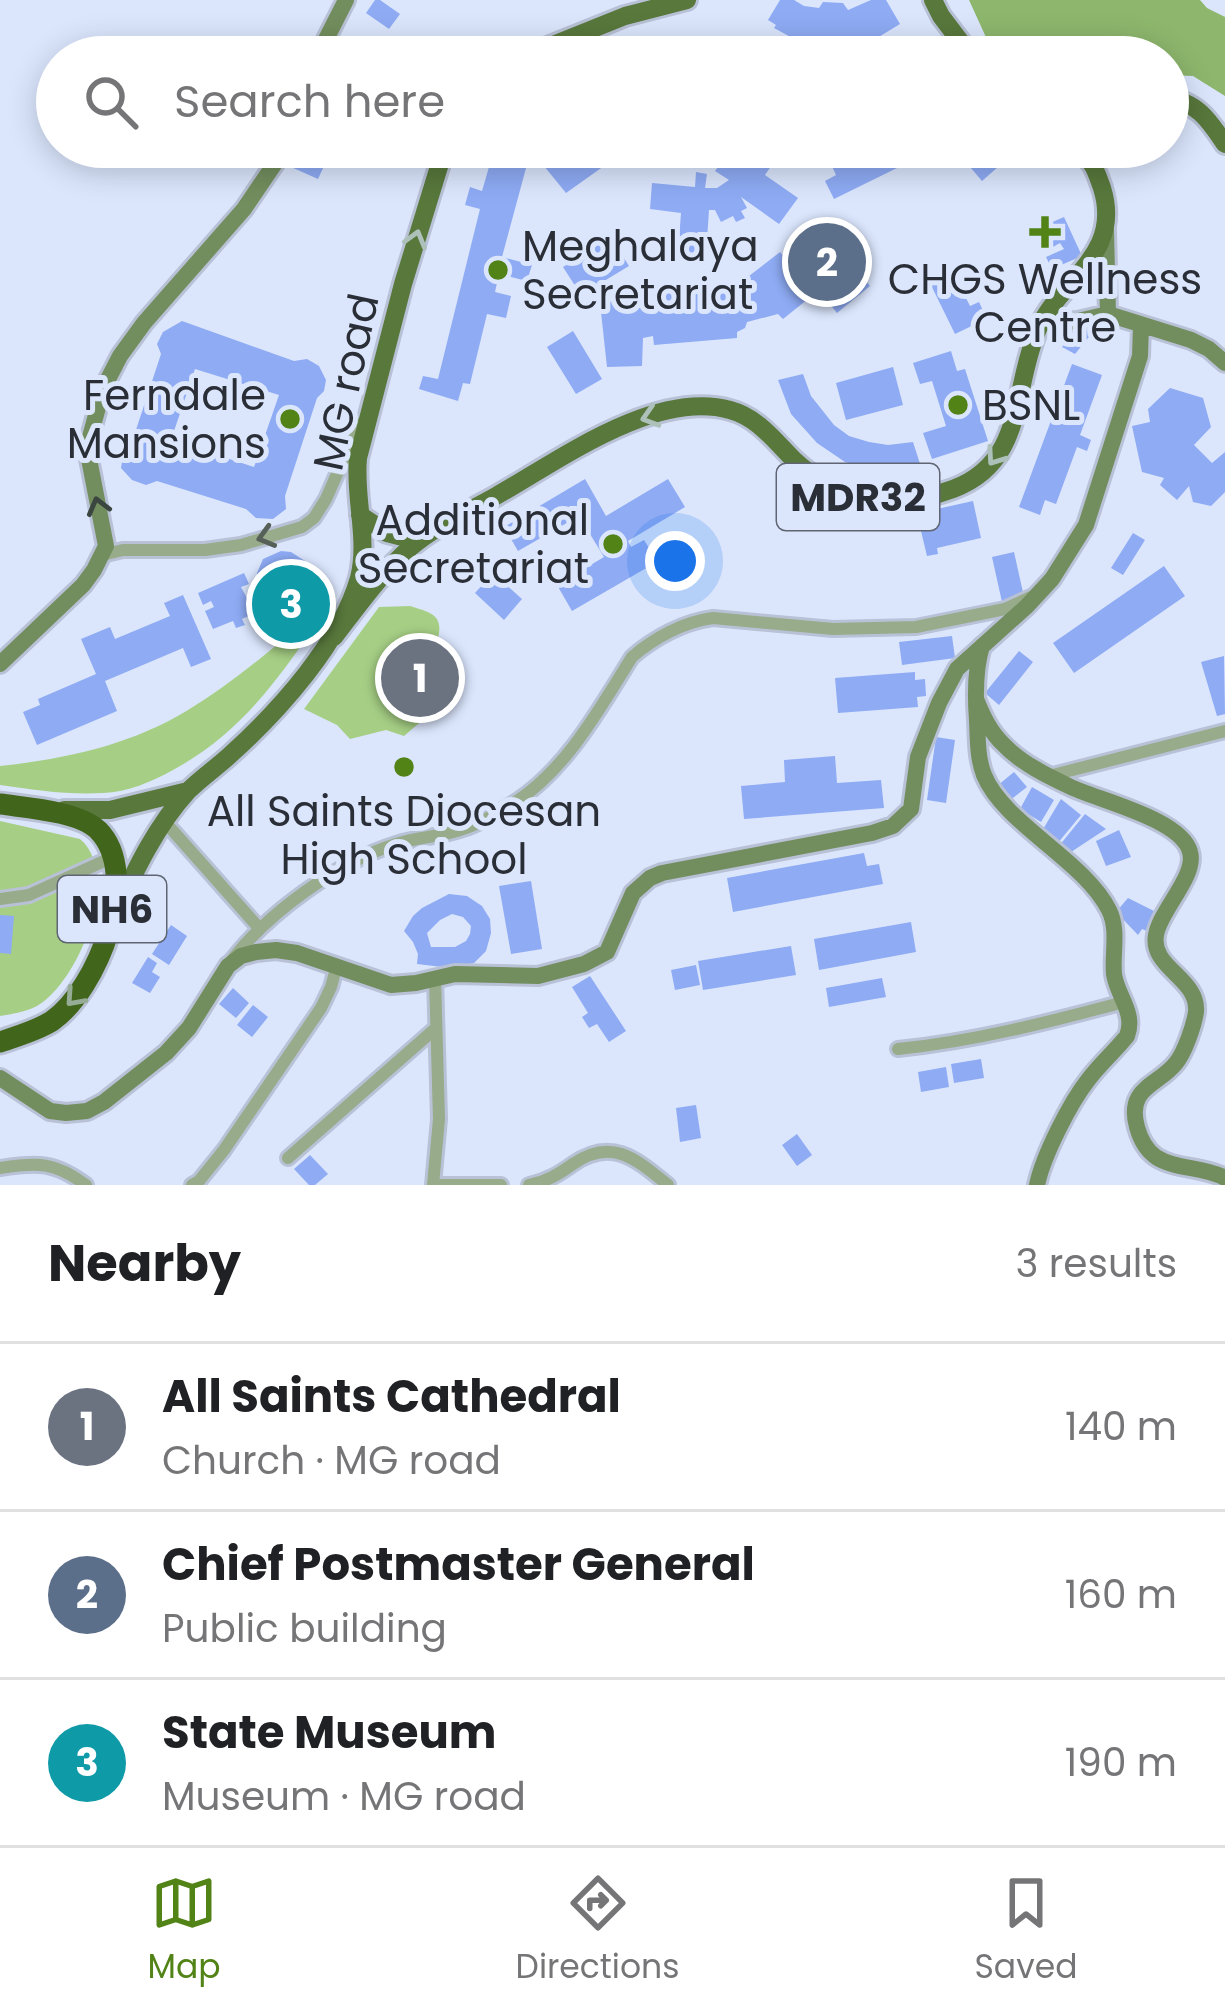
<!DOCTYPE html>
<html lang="en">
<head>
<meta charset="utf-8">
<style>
	:root { --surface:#fff; --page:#f6f6f6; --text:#202124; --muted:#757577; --line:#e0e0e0; --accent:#528316 }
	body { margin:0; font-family:Poppins,sans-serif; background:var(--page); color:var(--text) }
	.you { position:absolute; left:675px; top:561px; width:42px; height:42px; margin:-30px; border:9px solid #fff; border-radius:50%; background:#1a73e8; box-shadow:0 0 0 18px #1a73e833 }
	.badge { display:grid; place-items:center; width:78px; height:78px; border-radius:50%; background:var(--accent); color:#fff; font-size:39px; font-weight:700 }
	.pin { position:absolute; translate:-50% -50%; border:6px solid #fff; box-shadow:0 3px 12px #0006 }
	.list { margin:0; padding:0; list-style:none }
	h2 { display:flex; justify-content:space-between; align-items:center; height:156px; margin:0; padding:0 48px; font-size:51px }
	h2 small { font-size:39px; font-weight:400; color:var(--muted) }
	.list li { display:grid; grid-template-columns:78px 1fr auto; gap:36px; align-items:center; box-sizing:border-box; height:168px; padding:0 48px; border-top:3px solid var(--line) }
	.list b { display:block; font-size:45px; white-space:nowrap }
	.list p { margin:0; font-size:39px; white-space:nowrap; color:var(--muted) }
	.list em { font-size:39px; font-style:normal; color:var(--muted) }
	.icon { flex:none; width:66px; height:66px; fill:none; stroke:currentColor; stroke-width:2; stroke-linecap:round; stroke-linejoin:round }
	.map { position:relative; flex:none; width:1225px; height:1185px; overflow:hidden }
	.search { position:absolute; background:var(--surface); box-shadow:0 6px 30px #0003; left:36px; right:36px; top:36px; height:132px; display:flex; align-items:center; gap:30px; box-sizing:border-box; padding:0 42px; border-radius:66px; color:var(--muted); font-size:45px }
	.sheet { height:660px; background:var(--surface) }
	nav { display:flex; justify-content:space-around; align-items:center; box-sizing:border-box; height:168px; border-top:3px solid var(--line); background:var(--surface); font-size:33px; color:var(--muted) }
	nav a { display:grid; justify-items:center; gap:6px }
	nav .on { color:var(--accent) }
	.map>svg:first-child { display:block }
	.green { fill:#a6cf85 }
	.forest { fill:#8eb76d }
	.building { fill:#8eabf4; fill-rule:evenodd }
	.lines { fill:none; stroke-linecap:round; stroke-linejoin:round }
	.street-casing { stroke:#b8c1d5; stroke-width:18 }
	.secondary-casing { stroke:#b8c1d5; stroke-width:22 }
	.primary-casing { stroke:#b8c1d5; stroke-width:24 }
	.highway-casing { stroke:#b8c1d5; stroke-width:27 }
	.street { stroke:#98ab8b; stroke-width:12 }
	.secondary { stroke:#738e5e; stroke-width:16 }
	.primary { stroke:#58783c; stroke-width:18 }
	.highway { stroke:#41661b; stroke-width:21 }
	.oneway { stroke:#adc0b9 }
	.oneway2 { stroke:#3c4640 }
	.oneway3 { stroke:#566058 }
	.oneway4 { stroke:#96ac97 }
	.poi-dot { fill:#528316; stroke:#dbe6fd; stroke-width:4.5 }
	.labels { text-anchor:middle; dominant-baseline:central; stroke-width:10; stroke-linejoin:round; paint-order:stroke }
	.shield { fill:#dbe6fd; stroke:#5f6572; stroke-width:3 }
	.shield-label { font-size:39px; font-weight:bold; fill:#2a2e36 }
	.poi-label { font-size:42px; fill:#2a2e36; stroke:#dbe6fd; text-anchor:start }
	.street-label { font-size:42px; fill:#2a2e36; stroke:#dbe6fd }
</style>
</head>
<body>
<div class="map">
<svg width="1225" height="1185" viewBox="0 0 1225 1185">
	<rect width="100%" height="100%" fill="#dbe6fd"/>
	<path class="green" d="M337 595C287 664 251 728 173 770 151 782 128 792 103 793 68 795 34 790 0 785V766C65 759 131 745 188 710 240 679 290 633 337 595Z
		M410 606C432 613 445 615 437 642L422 645 400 697 432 712 404 736 386 730 350 739 337 725 304 709 379 607Z
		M0 821 80 839C122 874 79 982 37 1006 26 1012 12 1014 0 1016Z"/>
	<path class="forest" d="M969 0H1200L1207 8 1225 17V96L1193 76 1168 75V57H995Z"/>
	<path class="building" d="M375 0H380L400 14 389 29 366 13Z
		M780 0H794L804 6 819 8 823 2 843 3 848 10 871 0H886L900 24 877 38 880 44 858 57H811L795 48 798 41 774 28 776 25 768 20Z
		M479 147H588L604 166 566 193 535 155 529 157 502 257 532 265 527 281 499 274 495 292 511 296 506 318 487 314 470 384 463 383 458 401 419 389 423 376 438 379 480 209 465 205 470 187 482 191 489 167 475 162Z
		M677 147H715L677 164 670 150Z
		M750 147H771L780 153 765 175 798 198 779 224 741 197 747 208 741 211 745 218 736 222 733 216 721 222 715 210H709L706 255 678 253 681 213 650 209 652 183 695 187 696 172 707 174 705 188H717L729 180 715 171 722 161 734 168Z
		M822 147H851L853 151 861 147H887L897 168 834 199 825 181 836 175 830 162 826 164 824 160 827 158Z
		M953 147H1010L1015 152 982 181Z
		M296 154 324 166 318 179 291 167Z
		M1064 217 1082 256 1052 269 1046 257 1064 249 1060 243 1044 252 1034 230Z
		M818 220 870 286 837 313 804 272 807 270 787 245Z
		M611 237 629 266 581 295 563 267Z
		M780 252 807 284 801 290 808 299 783 319 778 314 747 322 745 328 737 332V338L654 345 653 336 643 338 642 366 607 367 600 303 637 298V290L699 285 700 294 744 289 740 283Z
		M950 266 970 306 979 302 985 315 976 319 978 323 955 334 927 277Z
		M182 321 294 361 307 359 319 366 326 380 324 391 317 398 285 496 286 509 273 519 256 518 246 509 157 481 146 485 132 480 121 468 123 455 131 445 161 354 157 344 163 332ZM195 369 279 395 254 467 171 440Z
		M1096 324 1113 328 1108 340 1096 336 1088 338 1075 354 1062 347 1078 329Z
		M573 331 602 379 576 394 547 347Z
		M951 351 957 371 965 369 988 441 932 459 923 433 946 426 932 381 920 384 913 363Z
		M1072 364 1102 375 1080 435 1091 440 1087 451 1077 447 1056 504 1045 500 1040 515 1019 507Z
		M893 367 903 405 846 420 836 383Z
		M803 374 811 396 834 425 849 436 869 442 888 445 913 442 921 467 881 472 845 462 817 443 791 414 778 380Z
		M1170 388 1203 398 1211 427 1194 445 1212 463 1225 452V492L1211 506 1193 502 1189 486 1177 500 1160 485 1164 478 1142 472 1132 426 1150 422 1148 409Z
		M585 479 606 516 668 479 685 507 628 541 631 547 644 540 649 548 666 538 674 552 572 611 557 585 604 557 579 516 518 551 504 527Z
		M973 501 981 538 937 548 938 554 927 556 921 531 932 528 928 511Z
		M1133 533 1145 540 1123 575 1111 568Z
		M281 551 291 552 305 561 311 573V581L300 600 265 620 250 593 257 590V573L263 559Z
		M1014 552 1024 597 1002 602 992 557Z
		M1164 566 1185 596 1074 673 1053 643Z
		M244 573 249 584 241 587 255 613 242 619 245 625 236 628 233 621 213 629 205 611 214 607 211 601 203 605 198 593Z
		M493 573 522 599 504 620 475 593Z
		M183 595 211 659 191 667 183 648 105 681 117 711 37 745 23 712 40 705 38 699 96 674 81 639 110 627 115 639 170 616 164 603Z
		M952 636 955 658 902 665 899 642Z
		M1019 651 1033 662 999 705 985 693Z
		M1224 656 1225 714 1217 716 1201 662Z
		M915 672V680L925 679 926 696 917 697 918 707 838 713 835 678Z
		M936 737 955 740 946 803 927 800Z
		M835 756 837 783 881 780 884 808 744 819 741 786 785 782 784 760Z
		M1014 772 1027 787 1009 801 997 786Z
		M1032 787 1054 800 1041 822 1020 809Z
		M1061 799 1081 815 1057 844 1042 831Z
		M1085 814 1106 829 1068 854 1059 846Z
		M1119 830 1131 857 1106 866 1096 841Z
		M864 853 867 866 879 864 883 884 733 912 727 878Z
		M531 881 542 949 511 954 499 886Z
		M449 894 467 896 482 906 490 919 491 933 486 951 474 963 451 968 417 964 418 954 413 942 404 931 413 916 422 908ZM452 914 463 917 471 926 470 934 466 941 455 947H431L427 933 440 920Z
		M1128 898 1160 914 1152 933 1142 929 1138 935 1116 912Z
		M0 915 14 916 11 954 0 953Z
		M911 922 916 952 819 970 814 939Z
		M171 925 187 936 169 965 152 954Z
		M791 946 796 975 703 990 698 961Z
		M148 957 157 963 152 972 160 977 150 993 132 983Z
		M696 965 700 985 675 990 671 970Z
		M590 976 626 1031 609 1042 597 1024 589 1028 582 1017 588 1013 572 987Z
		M882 978 886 997 829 1007 826 988Z
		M233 988 249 1003 236 1018 219 1004Z
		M253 1005 268 1017 252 1037 237 1025Z
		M981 1059 984 1078 954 1083 951 1064Z
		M946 1067 949 1087 921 1092 918 1072Z
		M696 1105 701 1138 680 1142 676 1108Z
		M797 1134 812 1155 797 1166 782 1145Z
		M310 1155 328 1174 315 1185H309L294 1169Z"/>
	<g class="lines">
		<g class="street-casing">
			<path id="street" d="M102 555 123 550H205L241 545 302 527 314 518 326 499 359 424
				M1049 776 1225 731
				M165 822 259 928
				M0 899 29 895 113 857
				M232 960C268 913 338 862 396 844 417 837 439 837 460 830 480 824 499 812 517 801 568 767 600 708 632 657 654 638 683 622 713 618L833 629 916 627 1005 609 1031 597
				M898 1049C976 1041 1049 1022 1124 1002
				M288 1158 436 1028
				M0 1168C38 1162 55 1162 86 1185
				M192 1185 199 1181 224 1150 321 1008 331 987 337 965
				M433 1185 439 1119 435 978
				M440 1185H501
				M529 1185C546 1182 559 1174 573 1164 612 1137 636 1159 668 1185"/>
		</g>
		<g class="secondary-casing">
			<path id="secondary" d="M317 57 346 0
				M1106 231 1108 314
				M1041 323 1078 321 1108 314 1191 340 1209 349 1225 363
				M982 646C975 669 975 695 977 720 978 738 977 757 984 775 1004 824 1084 860 1109 910 1119 930 1112 953 1114 974 1117 996 1136 1013 1127 1036 1115 1051 1100 1064 1088 1080 1070 1103 1043 1156 1037 1185
				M0 664 83 585 94 570 106 546 89 459 90 437 103 389 120 356 144 323 244 209 286 147
				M976 699C983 716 990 732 1004 745 1022 764 1050 777 1073 788 1102 801 1182 820 1190 852 1197 876 1160 910 1156 935 1150 968 1199 978 1196 1012 1194 1025 1185 1052 1176 1063 1158 1086 1126 1087 1137 1127 1140 1138 1146 1150 1156 1157 1176 1170 1203 1166 1225 1178
				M0 1078 50 1111 66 1113 87 1111 104 1102 166 1053 189 1028 228 966 241 956 256 952 276 950 297 953 391 985 416 983 455 974 538 976 584 964 607 952 633 893 650 878 662 873 872 833 893 826 911 809 918 757 939 703 957 669 1027 606 1052 579 1086 525 1140 356 1141 325"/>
		</g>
		<g class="primary-casing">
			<path id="primary" d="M933 0 941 16 972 57
				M523 57 625 16 687 0
				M1168 99C1197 101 1210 122 1225 144
				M360 515 387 533 418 541
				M334 637C358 606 381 573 411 547 435 526 468 512 496 496 558 461 655 389 730 410 757 417 774 440 793 459 837 501 897 510 953 489 1026 462 1012 389 1038 329 1061 278 1123 255 1102 188 1093 162 1094 163 1071 147
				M64 810H110L188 791
				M117 910C136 868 157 825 188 791 201 778 217 767 230 755 279 711 341 642 359 578 369 539 354 498 358 458L403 284 445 147"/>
		</g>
		<g class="highway-casing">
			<path id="highway" d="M0 804C27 808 78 811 98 830 143 875 97 990 52 1021 36 1031 17 1036 0 1042"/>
		</g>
		<use href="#street" class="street"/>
		<use href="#secondary" class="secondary"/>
		<use href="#primary" class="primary"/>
		<use href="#highway" class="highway"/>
	</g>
	<defs><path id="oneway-chevron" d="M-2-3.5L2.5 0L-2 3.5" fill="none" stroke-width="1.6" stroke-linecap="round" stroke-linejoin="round" transform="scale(3)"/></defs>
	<g class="oneway">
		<use href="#oneway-chevron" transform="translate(416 239) rotate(-74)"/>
		<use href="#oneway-chevron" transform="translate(650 417) rotate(163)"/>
		<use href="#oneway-chevron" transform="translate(995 457) rotate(125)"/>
	</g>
	<use class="oneway2" href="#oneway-chevron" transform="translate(98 506) rotate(-105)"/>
	<use class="oneway3" href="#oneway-chevron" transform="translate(266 537) rotate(164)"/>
	<use class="oneway4" href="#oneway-chevron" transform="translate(74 998) rotate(132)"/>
	<g class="poi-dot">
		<path d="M1039 214h12v12h12v12h-12v12h-12v-12h-12v-12h12z"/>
		<circle cx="498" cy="270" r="12"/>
		<circle cx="958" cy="405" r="12"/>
		<circle cx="290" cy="419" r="12"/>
		<circle cx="613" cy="544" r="12"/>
		<circle cx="404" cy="767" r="12"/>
	</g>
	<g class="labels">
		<g class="shield">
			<rect x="777" y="464" width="162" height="66" rx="9"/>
			<rect x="58" y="876" width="108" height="66" rx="9"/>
		</g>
		<g class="shield-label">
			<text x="858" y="497">MDR32</text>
			<text x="112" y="909">NH6</text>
		</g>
		<g class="poi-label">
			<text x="522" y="246">Meghalaya<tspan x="522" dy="48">Secretariat</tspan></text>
			<text x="1045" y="279" text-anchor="middle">CHGS Wellness<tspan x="1045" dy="48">Centre</tspan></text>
			<text x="266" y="395" text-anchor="end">Ferndale<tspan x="266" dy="48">Mansions</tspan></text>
			<text x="982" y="405">BSNL</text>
			<text x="589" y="520" text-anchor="end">Additional<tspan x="589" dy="48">Secretariat</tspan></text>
			<text x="404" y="811" text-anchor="middle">All Saints Diocesan<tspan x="404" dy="48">High School</tspan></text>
		</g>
		<g class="street-label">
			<text transform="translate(346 382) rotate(-78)">MG road</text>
		</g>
	</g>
</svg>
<div class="you"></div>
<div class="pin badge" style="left:420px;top:678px;background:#6b7280">1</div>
<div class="pin badge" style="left:827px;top:262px;background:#5c6f8a">2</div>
<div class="pin badge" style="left:291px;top:604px;background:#0f9aa8">3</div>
<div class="search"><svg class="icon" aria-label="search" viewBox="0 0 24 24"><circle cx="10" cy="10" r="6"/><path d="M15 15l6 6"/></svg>Search here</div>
</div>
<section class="sheet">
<h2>Nearby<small>3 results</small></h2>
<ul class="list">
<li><span class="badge" style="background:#6b7280">1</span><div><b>All Saints Cathedral</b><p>Church · MG road</p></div><em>140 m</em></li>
<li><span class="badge" style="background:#5c6f8a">2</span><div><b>Chief Postmaster General</b><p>Public building</p></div><em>160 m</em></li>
<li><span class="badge" style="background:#0f9aa8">3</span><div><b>State Museum</b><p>Museum · MG road</p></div><em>190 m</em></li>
</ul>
</section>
<nav>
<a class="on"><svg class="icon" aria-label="map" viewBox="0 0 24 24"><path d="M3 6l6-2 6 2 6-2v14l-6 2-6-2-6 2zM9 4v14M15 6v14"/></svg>Map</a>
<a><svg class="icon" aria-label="directions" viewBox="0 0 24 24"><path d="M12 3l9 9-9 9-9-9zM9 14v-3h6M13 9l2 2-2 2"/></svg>Directions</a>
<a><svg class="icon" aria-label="saved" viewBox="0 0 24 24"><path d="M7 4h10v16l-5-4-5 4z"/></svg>Saved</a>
</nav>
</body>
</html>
